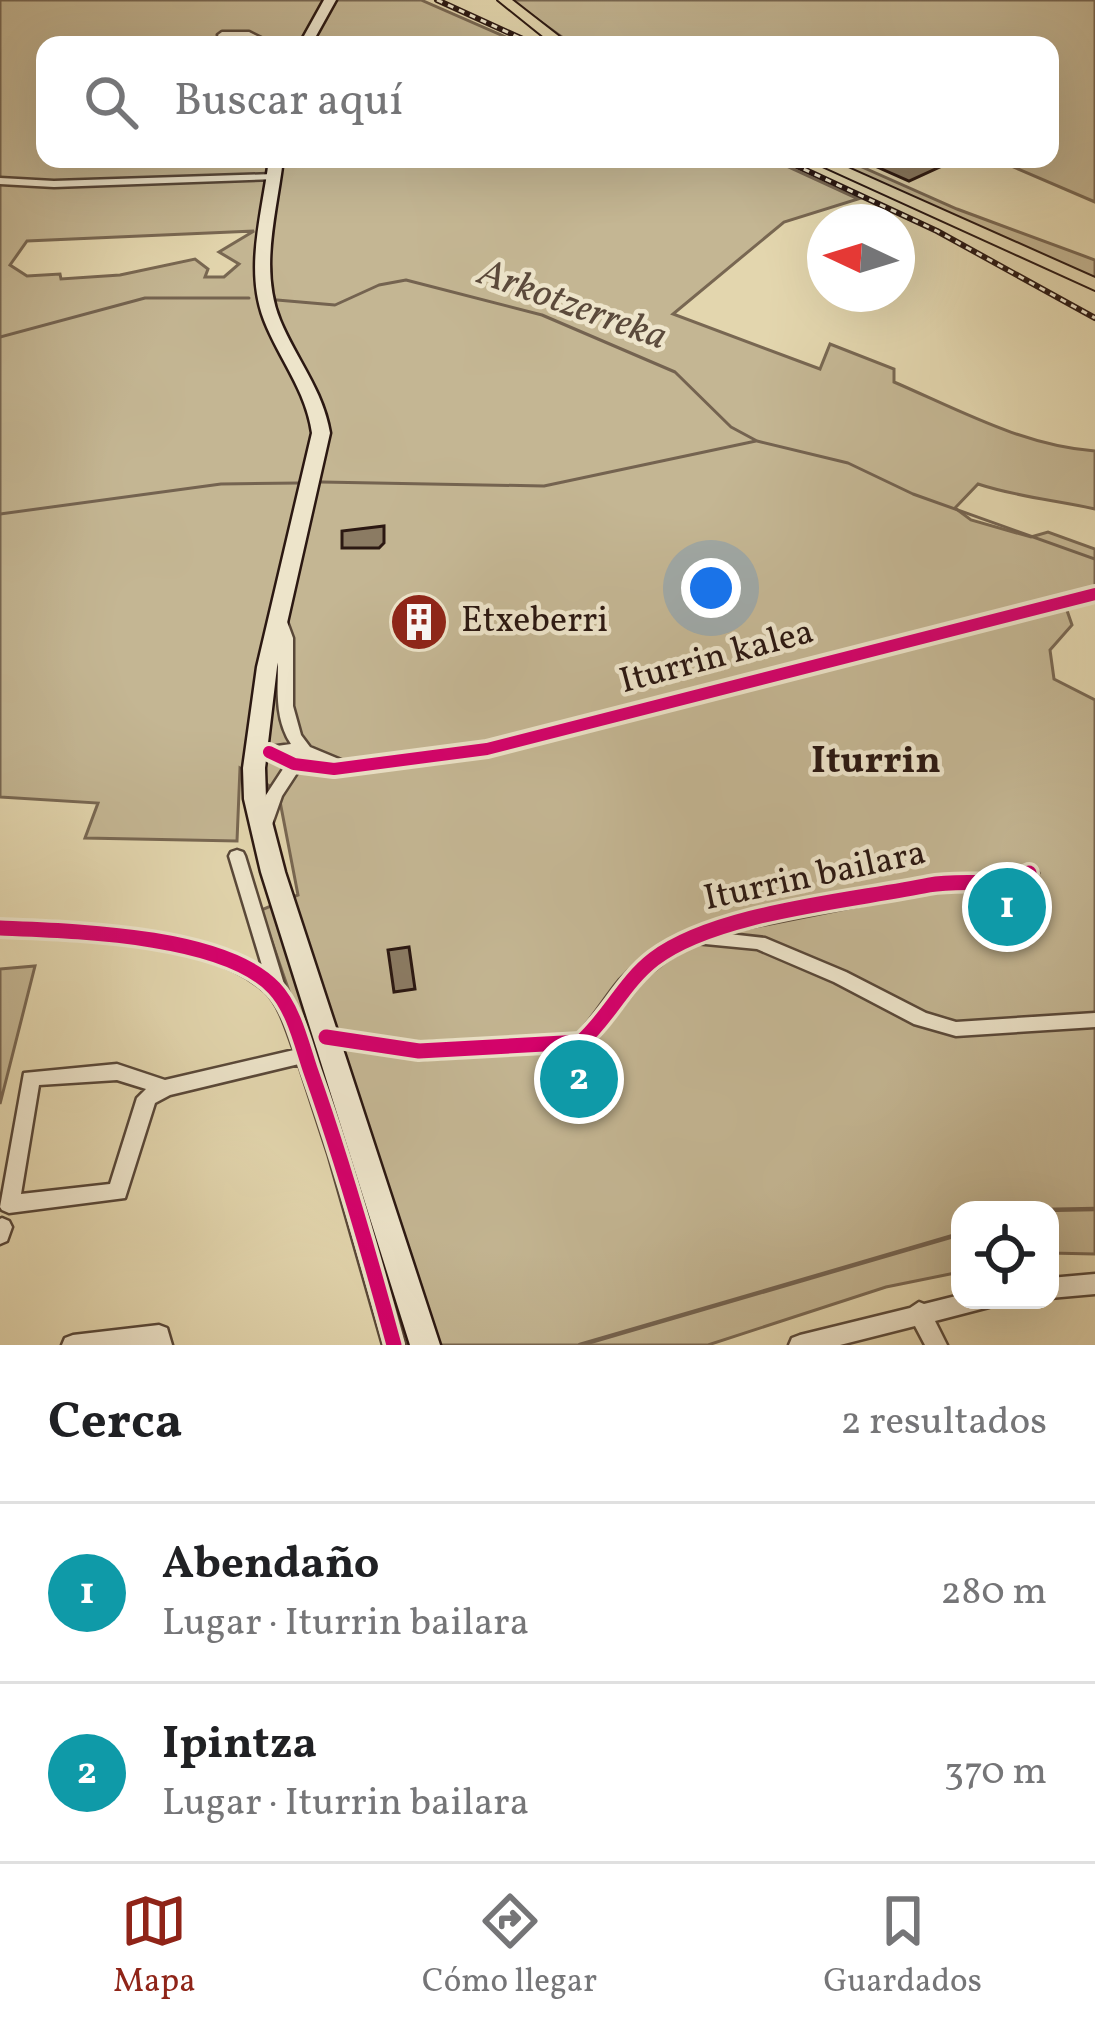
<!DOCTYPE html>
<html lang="es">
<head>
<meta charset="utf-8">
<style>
	:root { --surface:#fff; --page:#f6f6f6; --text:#202124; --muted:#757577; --line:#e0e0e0; --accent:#8f2418 }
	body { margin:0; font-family:Vollkorn,serif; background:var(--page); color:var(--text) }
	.controls { position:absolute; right:36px; bottom:36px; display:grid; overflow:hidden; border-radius:24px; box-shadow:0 12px 48px #0002 }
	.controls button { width:108px; height:108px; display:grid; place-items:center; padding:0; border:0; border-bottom:3px solid var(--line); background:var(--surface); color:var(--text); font:60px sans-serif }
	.compass { position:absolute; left:807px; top:204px; width:108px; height:108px; border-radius:50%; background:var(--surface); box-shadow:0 12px 48px #0002; rotate:274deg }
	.you { position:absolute; left:711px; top:588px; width:42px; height:42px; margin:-30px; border:9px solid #fff; border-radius:50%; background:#1a73e8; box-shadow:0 0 0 18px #1a73e833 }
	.badge { display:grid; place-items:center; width:78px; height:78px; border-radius:50%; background:var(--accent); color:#fff; font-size:39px; font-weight:700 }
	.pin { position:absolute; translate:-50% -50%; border:6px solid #fff; box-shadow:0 3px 12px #0006 }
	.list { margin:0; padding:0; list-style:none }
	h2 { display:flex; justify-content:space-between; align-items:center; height:156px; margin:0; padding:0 48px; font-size:51px }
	h2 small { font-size:39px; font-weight:400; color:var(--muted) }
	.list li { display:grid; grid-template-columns:78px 1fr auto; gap:36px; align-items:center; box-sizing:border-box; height:180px; padding:0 48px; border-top:3px solid var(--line) }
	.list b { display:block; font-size:45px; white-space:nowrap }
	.list p { margin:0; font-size:39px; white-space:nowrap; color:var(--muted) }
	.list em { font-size:39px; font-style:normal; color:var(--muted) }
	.icon { flex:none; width:66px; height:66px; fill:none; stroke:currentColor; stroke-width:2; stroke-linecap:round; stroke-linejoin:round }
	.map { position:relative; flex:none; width:1095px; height:1345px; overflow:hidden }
	.search { position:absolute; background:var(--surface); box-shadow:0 12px 48px #0002; left:36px; right:36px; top:36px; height:132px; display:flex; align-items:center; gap:30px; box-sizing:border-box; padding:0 42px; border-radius:24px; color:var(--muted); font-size:45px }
	.sheet { height:516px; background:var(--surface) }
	nav { display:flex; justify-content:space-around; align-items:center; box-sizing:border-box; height:168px; border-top:3px solid var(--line); background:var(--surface); font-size:33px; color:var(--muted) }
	nav a { display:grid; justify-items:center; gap:6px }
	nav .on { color:var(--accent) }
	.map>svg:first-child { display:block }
	.green { fill:#c4b693; stroke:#786752; stroke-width:3; fill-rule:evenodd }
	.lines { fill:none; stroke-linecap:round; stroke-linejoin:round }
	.stream-far1 { stroke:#746350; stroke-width:3 }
	.stream { stroke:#746350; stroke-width:4.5 }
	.building { fill:#8b7b63; stroke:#2b1812; stroke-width:3 }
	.street-casing { stroke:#594839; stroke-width:5 }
	.secondary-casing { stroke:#2b1812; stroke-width:5 }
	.primary-casing { stroke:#2b1812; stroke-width:4 }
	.street { fill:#ede4ca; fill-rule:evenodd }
	.secondary { fill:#ede4ca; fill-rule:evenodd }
	.primary { fill:#e3d6ae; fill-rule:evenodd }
	.rail-casing { stroke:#2b1812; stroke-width:6 }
	.rail { stroke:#ede4ca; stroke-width:3; stroke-dasharray:6; stroke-linecap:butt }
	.cycleway-far1-casing { stroke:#ede4ca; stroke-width:20 }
	.cycleway-casing { stroke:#ede4ca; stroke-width:22 }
	.cycleway-far1 { stroke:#d6006c; stroke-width:12 }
	.cycleway { stroke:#d6006c; stroke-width:15 }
	.labels { text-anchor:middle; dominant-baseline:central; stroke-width:9; stroke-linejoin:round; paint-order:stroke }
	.poi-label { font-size:36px; fill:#2b1812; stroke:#ede4ca; text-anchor:start }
	.street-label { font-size:36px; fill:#2b1812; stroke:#ede4ca }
	.water-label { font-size:39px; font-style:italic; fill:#5b4a3b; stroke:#ede4ca }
	.neighbourhood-label { font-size:39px; font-weight:bold; fill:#2b1812; stroke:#ede4ca }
</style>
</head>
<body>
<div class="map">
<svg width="1095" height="1345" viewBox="0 0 1095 1345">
	<rect width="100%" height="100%" fill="#e3d6ae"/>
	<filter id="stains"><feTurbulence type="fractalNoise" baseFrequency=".00167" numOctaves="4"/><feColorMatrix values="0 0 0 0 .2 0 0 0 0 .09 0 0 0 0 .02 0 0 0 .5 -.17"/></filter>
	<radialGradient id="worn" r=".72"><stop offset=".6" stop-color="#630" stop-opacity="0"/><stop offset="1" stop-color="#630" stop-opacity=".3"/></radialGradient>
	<path class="green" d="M0 0H421L524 45H45V159H771L858 199 784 222 673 314 820 369 830 344 894 369V382C959 410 1024 446 1095 451V509C1055 500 1017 497 978 484L955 508 971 520 1031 537 1048 532 1095 549V589L1062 596 1072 625 1050 650 1054 679 1095 700V1254L1050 1253V1210H960V1272L886 1287 708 1345H411L261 910 298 895 278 791 240 768 237 841 85 838 98 803 0 797ZM254 231 219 252 239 264 224 277H205L208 269 195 259 120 275 61 279 60 274 27 276 10 265 27 241Z
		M510 0H1095V202L995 159H1050V45H573Z
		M823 159H844L957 209 1095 260V281Z
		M35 966 0 1104V969Z"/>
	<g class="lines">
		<path class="stream-far1" d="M277 300 335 305 379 285 406 280 542 315 675 372 731 427 757 441 848 463 913 494 1095 559
			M0 337 145 298H249
			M321 482 544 486 756 441
			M0 514 221 484 300 483"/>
		<path class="stream" d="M1043 1210 1095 1209
			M580 1345 960 1234"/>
	</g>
	<path class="building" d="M859 159H954L955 160 909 181Z
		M384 526V543L379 548H342V531Z
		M409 608 412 613 425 610 438 630 414 636 398 610Z
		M1015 890 1028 915 1021 916 1025 925 999 926 984 891Z
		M409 947 415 989 394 992 388 950Z
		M594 1061 599 1085 564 1093 559 1073 569 1071 568 1065Z"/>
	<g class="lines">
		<g class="street-casing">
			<path id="street" d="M222 32H249L275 45H264L248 38 219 37 218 35Z
				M274 174 279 177 277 179 54 187 0 184V178L54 181Z
				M1095 590V598L487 754 334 774 299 770 282 796 270 830H258L256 826 266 795 285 766 263 756 261 752 263 748 291 744C267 708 285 662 274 622L276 619H286L293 638V706L301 735 310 747 346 762 487 744Z
				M237 850 243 852 245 856 287 994 312 1046 349 1156 405 1345H383L329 1156 299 1064 170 1095 155 1103 125 1198 9 1213 2 1210 0 1207 24 1073 117 1064 165 1080 294 1050C287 1031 280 1005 265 991 206 939 75 937 0 935V921C83 925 192 925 264 972L229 856 231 852ZM117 1080 146 1089 137 1098 110 1184 21 1194 39 1085Z
				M1029 867 1035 869 1038 873 1035 877 1017 885 940 889 720 933 765 938 846 972 926 1013 956 1022 1095 1013V1027L956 1036 914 1024 834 982 757 949 695 943 668 959 645 977 598 1037 588 1047 581 1049 419 1059 326 1044 319 1042 317 1037 319 1032 326 1030 419 1043 577 1035C593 1019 604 999 619 981 646 951 680 933 718 920L940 877 1014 873Z
				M2 1218 9 1221 12 1227 7 1241 0 1244V1219Z
				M1095 1274V1294L1050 1298V1278Z
				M960 1295V1300H992L989 1307 935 1321 947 1345H925L915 1326 840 1345H789L792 1338 800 1335 910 1308 919 1302 924 1304Z
				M159 1325 167 1328 172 1345H62L65 1338 73 1335Z"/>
		</g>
		<g class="secondary-casing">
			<path id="secondary" d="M324 0H336L311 45H299Z
				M269 159H283C277 212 259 268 280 320 296 359 323 390 330 433L277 667 265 768 266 799 285 872 440 1345H410L261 872 244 799 243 768 257 667 312 433C306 390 279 359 264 320 244 268 263 211 269 159Z"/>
		</g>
		<g class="primary-casing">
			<path id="primary" d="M498 0H512L570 45H554Z
				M807 159H828L1095 278V290Z"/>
		</g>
		<use href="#street" class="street"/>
		<use href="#secondary" class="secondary"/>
		<use href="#primary" class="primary"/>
		<g class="rail-casing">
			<path id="rail" d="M437 0 536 45
				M782 159 937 231 1095 318"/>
		</g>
		<use href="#rail" class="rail"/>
		<g class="cycleway-far1-casing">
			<path id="cycleway-far1" d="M269 752 294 764 334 769 487 749 1095 594
				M1025 875 1029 873"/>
		</g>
		<g class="cycleway-casing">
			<path id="cycleway" d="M0 928C71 931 223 934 274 988 294 1009 302 1046 311 1072 343 1162 369 1253 394 1345
				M326 1037 419 1051 581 1042C609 1017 624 982 654 959 716 912 851 901 929 885 961 879 1000 888 1029 873"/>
		</g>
		<use href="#cycleway-far1" class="cycleway-far1"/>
		<use href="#cycleway" class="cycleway"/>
	</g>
	<defs>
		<g id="building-disc" transform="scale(3)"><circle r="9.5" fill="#8f2418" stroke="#ede4ca"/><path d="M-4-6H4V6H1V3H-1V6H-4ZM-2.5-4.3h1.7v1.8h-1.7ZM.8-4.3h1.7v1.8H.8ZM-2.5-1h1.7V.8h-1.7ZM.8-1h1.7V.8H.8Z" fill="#fff"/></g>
	</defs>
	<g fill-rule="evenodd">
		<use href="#building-disc" x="419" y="622"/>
	</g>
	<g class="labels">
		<g class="poi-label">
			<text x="461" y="622">Etxeberri</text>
		</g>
		<g class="street-label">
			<text transform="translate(717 658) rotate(-15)">Iturrin kalea</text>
			<text transform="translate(815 877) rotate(-12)">Iturrin bailara</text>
		</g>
		<g class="water-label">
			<text transform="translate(572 306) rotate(20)">Arkotzerreka</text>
		</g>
		<g class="neighbourhood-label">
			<text x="876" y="762">Iturrin</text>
		</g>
	</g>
	<rect width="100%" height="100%" filter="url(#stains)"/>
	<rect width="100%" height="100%" fill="url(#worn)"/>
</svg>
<div class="controls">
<button><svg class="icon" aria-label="locate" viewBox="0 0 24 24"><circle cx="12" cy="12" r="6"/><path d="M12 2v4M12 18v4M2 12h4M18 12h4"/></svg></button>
</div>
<svg class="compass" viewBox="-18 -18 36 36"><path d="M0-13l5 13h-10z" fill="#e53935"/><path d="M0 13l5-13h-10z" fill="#757577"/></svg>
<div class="you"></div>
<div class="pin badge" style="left:1007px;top:907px;background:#0f9aa8">1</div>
<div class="pin badge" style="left:579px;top:1079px;background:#0f9aa8">2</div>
<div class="search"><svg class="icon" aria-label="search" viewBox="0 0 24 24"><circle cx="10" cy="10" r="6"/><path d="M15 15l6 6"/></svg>Buscar aquí</div>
</div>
<section class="sheet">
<h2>Cerca<small>2 resultados</small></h2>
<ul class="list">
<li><span class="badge" style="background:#0f9aa8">1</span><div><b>Abendaño</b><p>Lugar · Iturrin bailara</p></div><em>280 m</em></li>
<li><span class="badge" style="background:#0f9aa8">2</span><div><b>Ipintza</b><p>Lugar · Iturrin bailara</p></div><em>370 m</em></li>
</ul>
</section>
<nav>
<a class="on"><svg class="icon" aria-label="map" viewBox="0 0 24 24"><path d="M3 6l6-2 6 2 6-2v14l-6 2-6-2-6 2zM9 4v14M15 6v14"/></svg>Mapa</a>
<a><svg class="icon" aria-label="directions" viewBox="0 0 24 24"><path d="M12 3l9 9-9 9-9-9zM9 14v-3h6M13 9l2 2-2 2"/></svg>Cómo llegar</a>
<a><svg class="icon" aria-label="saved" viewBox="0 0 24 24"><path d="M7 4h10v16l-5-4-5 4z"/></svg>Guardados</a>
</nav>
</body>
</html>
